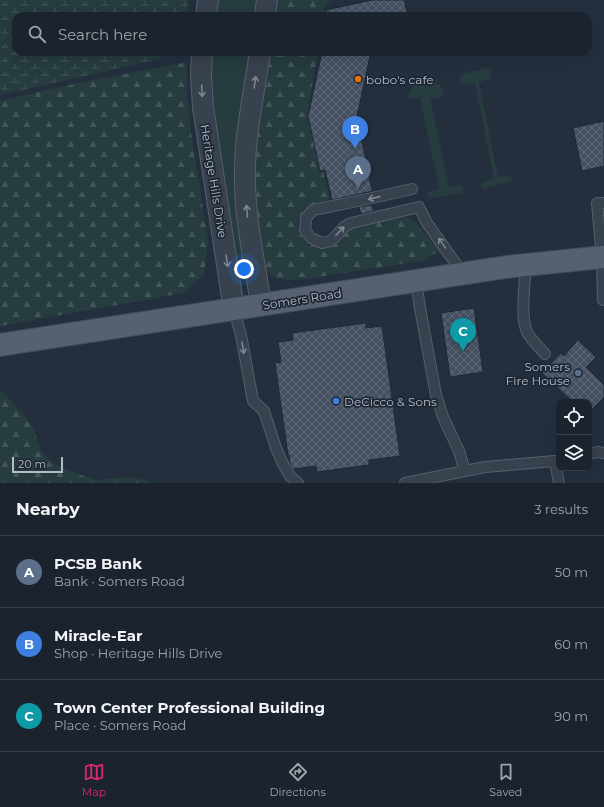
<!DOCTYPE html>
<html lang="en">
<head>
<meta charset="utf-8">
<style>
	:root { --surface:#1b232e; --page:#282f3a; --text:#f1f3f6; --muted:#a0a4aa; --line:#39404a; --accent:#db2777 }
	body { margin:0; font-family:Montserrat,sans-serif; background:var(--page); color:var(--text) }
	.controls { position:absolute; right:12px; bottom:12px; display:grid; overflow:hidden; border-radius:8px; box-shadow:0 4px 16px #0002 }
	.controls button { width:36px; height:36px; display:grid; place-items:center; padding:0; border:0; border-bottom:1px solid var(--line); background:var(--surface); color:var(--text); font:20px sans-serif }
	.scale { position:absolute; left:12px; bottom:10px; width:51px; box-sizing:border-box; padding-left:4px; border:2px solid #b4bcc9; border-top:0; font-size:11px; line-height:14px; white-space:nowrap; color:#b4bcc9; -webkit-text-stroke:3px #1d2633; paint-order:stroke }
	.you { position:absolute; left:244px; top:269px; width:14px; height:14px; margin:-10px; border:3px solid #fff; border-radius:50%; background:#1a73e8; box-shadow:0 0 0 6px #1a73e833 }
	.badge { display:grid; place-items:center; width:26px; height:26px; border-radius:50%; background:var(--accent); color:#fff; font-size:13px; font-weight:700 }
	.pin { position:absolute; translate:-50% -33px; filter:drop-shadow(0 1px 2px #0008) }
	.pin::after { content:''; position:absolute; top:21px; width:14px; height:12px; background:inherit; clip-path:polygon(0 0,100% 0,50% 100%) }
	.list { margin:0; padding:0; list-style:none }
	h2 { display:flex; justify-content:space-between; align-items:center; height:52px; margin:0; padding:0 16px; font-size:17px }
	h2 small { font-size:13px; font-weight:400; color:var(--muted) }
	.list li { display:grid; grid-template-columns:26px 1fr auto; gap:12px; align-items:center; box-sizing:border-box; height:72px; padding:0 16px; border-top:1px solid var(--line) }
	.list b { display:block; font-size:15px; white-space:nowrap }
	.list p { margin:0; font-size:13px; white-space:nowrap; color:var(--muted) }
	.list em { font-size:13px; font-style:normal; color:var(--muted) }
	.icon { flex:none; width:22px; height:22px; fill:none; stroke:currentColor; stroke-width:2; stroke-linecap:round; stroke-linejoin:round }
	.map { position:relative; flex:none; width:604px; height:483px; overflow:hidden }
	.search { position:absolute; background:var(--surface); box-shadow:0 4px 16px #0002; left:12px; right:12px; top:12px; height:44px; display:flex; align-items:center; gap:10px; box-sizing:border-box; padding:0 14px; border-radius:12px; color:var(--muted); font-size:15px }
	.sheet { height:268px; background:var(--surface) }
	nav { display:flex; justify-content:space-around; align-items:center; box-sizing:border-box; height:56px; border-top:1px solid var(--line); background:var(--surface); font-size:11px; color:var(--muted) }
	nav a { display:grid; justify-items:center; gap:2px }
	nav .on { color:var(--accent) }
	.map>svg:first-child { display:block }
	.green { fill:#263c3f }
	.forest { fill:url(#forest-firs) }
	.wetland { fill:url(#wetland-marsh) }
	.building { fill:url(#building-cross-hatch); stroke:#1f2835 }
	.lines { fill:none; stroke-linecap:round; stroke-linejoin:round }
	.service-casing { stroke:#565f6c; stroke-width:12 }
	.minor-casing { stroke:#565f6c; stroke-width:22 }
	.primary-casing { stroke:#414a57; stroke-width:24 }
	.service { stroke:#38414e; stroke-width:10 }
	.minor { stroke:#38414e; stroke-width:20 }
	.primary { stroke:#56606e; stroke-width:22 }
	.oneway { stroke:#7c8592 }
	.food-dot { fill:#e8710a; stroke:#1d2633; stroke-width:1.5 }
	.service-dot { fill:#5c6f8a; stroke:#1d2633; stroke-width:1.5 }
	.shop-dot { fill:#3f7fe0; stroke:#1d2633; stroke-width:1.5 }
	.labels { text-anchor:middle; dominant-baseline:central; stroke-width:3.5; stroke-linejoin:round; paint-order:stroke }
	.poi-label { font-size:12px; fill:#b4bcc9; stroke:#1d2633; text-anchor:start }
	.street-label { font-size:12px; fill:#b4bcc9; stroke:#1d2633 }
</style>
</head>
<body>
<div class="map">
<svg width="604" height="483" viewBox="0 0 604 483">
	<defs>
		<pattern id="forest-firs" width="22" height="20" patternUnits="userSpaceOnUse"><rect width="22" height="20" fill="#263c3f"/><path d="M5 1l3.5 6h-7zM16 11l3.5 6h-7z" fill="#435659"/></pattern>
		<pattern id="wetland-marsh" width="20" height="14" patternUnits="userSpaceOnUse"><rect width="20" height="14" fill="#263c3f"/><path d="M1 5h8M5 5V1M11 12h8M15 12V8" fill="none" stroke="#435659"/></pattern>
		<pattern id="building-cross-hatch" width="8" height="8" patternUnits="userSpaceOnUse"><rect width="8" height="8" fill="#455162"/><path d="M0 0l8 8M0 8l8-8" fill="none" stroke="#5d6877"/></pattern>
	</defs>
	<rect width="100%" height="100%" fill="#242f3e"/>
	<path class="green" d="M216 0H259L257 16H215Z
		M210 52H252L247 277 241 278 240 275 229 225 211 107Z
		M486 68 490 70 491 76 490 79 479 82 498 177 509 176 512 178V181L485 188 481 187V183L494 179 475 83 460 84 459 78 462 74Z
		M432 80 441 86 444 93 442 97 430 99 449 187 459 185 463 186 464 190 462 193 429 198 427 195 428 192 439 189 420 98 407 99C412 84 416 81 432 80Z"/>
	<path class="forest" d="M275 0H330L324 10 327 16H274Z
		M268 52H319L314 72 308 112 330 199C317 203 294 210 298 228 299 234 305 240 308 245L319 247H329L336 244 351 228 375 222 394 218 403 217 410 218 415 221 426 235 439 249 440 251 437 253 428 256 427 260 298 280 279 279 268 273 262 259 254 202 255 150Z
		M187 62V90L191 133 208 240 204 275 183 293 0 326V101L78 83Z
		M0 391 4 394 32 424 41 451 54 463 75 473 96 480 128 477 150 481 151 483H0Z"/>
	<path class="wetland" d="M0 0H189L186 16H16V52H168L159 59 0 95Z"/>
	<path class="building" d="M372 0H404L408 16H326V10Z
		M322 52H371L357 116 372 191 332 200 325 170 320 171 308 116Z
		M604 121V166L582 171 573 128Z
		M372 205 374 211 361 214 359 207Z
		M474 308 483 372 450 377 441 313Z
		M366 323V328L382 326 400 456 369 460V465L317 472 316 466 293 469 290 463 289 455H288L275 363 281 362 278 342 293 340 292 333Z
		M578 340 596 357 586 367 604 385V397L589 412V402H573L542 373 561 353 564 356Z"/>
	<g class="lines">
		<g class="service-casing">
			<path id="service" d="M412 189 372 198 313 210 306 218 305 230 311 238 322 243 331 241 344 227 351 223 419 207
				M421 211 427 223 463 274
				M526 265C525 282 520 317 527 332 531 340 539 347 545 354
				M416 280 420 308 436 395 443 417 459 451 465 471 485 467 555 461 559 483
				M603 300 602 258 597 203H604
				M234 310 241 335 253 401 264 411 276 448 282 462 290 476 298 483
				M589 454 598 452 604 453
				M405 483 465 471"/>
		</g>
		<g class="minor-casing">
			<path id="minor" d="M206 16 208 0
				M265 16 267 0
				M202 52 201 75 203 107 234 310
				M260 52C254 94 244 137 245 179 245 222 255 263 261 305"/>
		</g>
		<g class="primary-casing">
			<path id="primary" d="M0 345 506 267 604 257"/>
		</g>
		<use href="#service" class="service"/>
		<use href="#minor" class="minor"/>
		<use href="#primary" class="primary"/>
	</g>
	<defs><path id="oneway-shaft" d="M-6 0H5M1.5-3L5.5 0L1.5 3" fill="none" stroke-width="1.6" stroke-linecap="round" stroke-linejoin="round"/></defs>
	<g class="oneway">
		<use href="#oneway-shaft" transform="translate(255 82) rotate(-82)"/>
		<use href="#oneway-shaft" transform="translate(202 91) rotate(87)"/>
		<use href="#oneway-shaft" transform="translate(374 198) rotate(167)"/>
		<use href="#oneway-shaft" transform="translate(247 211) rotate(-94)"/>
		<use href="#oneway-shaft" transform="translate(340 231) rotate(-46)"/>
		<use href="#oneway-shaft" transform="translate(442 243) rotate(-125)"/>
		<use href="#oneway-shaft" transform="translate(227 261) rotate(81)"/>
		<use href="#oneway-shaft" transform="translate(243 348) rotate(80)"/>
	</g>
	<circle class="food-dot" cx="358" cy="79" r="4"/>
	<circle class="service-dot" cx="578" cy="373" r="4"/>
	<circle class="shop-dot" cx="336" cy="401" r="4"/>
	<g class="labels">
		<g class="poi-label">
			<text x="366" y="79">bobo's cafe</text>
			<text x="570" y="366" text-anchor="end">Somers<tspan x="570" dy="14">Fire House</tspan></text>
			<text x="344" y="401">DeCicco &amp; Sons</text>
		</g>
		<g class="street-label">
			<text transform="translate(214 181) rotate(81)">Heritage Hills Drive</text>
			<text transform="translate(302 299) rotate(-9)">Somers Road</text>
		</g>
	</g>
</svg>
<div class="controls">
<button><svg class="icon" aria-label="locate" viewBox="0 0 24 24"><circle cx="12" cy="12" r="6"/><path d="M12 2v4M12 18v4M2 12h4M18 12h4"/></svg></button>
<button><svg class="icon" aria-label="layers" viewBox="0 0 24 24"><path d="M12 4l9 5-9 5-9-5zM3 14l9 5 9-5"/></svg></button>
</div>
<div class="scale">20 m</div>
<div class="you"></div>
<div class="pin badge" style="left:358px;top:189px;background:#5c6f8a">A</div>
<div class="pin badge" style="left:355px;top:149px;background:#3f7fe0">B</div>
<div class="pin badge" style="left:463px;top:351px;background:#0f9aa8">C</div>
<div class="search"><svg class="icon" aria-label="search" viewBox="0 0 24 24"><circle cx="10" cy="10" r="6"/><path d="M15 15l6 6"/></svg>Search here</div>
</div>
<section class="sheet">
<h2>Nearby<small>3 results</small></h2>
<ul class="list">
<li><span class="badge" style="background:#5c6f8a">A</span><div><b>PCSB Bank</b><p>Bank · Somers Road</p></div><em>50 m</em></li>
<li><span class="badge" style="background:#3f7fe0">B</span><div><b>Miracle-Ear</b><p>Shop · Heritage Hills Drive</p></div><em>60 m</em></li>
<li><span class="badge" style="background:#0f9aa8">C</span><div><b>Town Center Professional Building</b><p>Place · Somers Road</p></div><em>90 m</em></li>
</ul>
</section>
<nav>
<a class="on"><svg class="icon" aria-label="map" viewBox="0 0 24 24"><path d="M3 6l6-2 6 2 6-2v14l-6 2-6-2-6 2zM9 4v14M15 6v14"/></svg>Map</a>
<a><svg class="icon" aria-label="directions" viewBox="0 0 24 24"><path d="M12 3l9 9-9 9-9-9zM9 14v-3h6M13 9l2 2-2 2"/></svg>Directions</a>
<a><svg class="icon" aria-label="saved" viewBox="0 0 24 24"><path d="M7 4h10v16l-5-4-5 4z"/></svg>Saved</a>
</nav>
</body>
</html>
